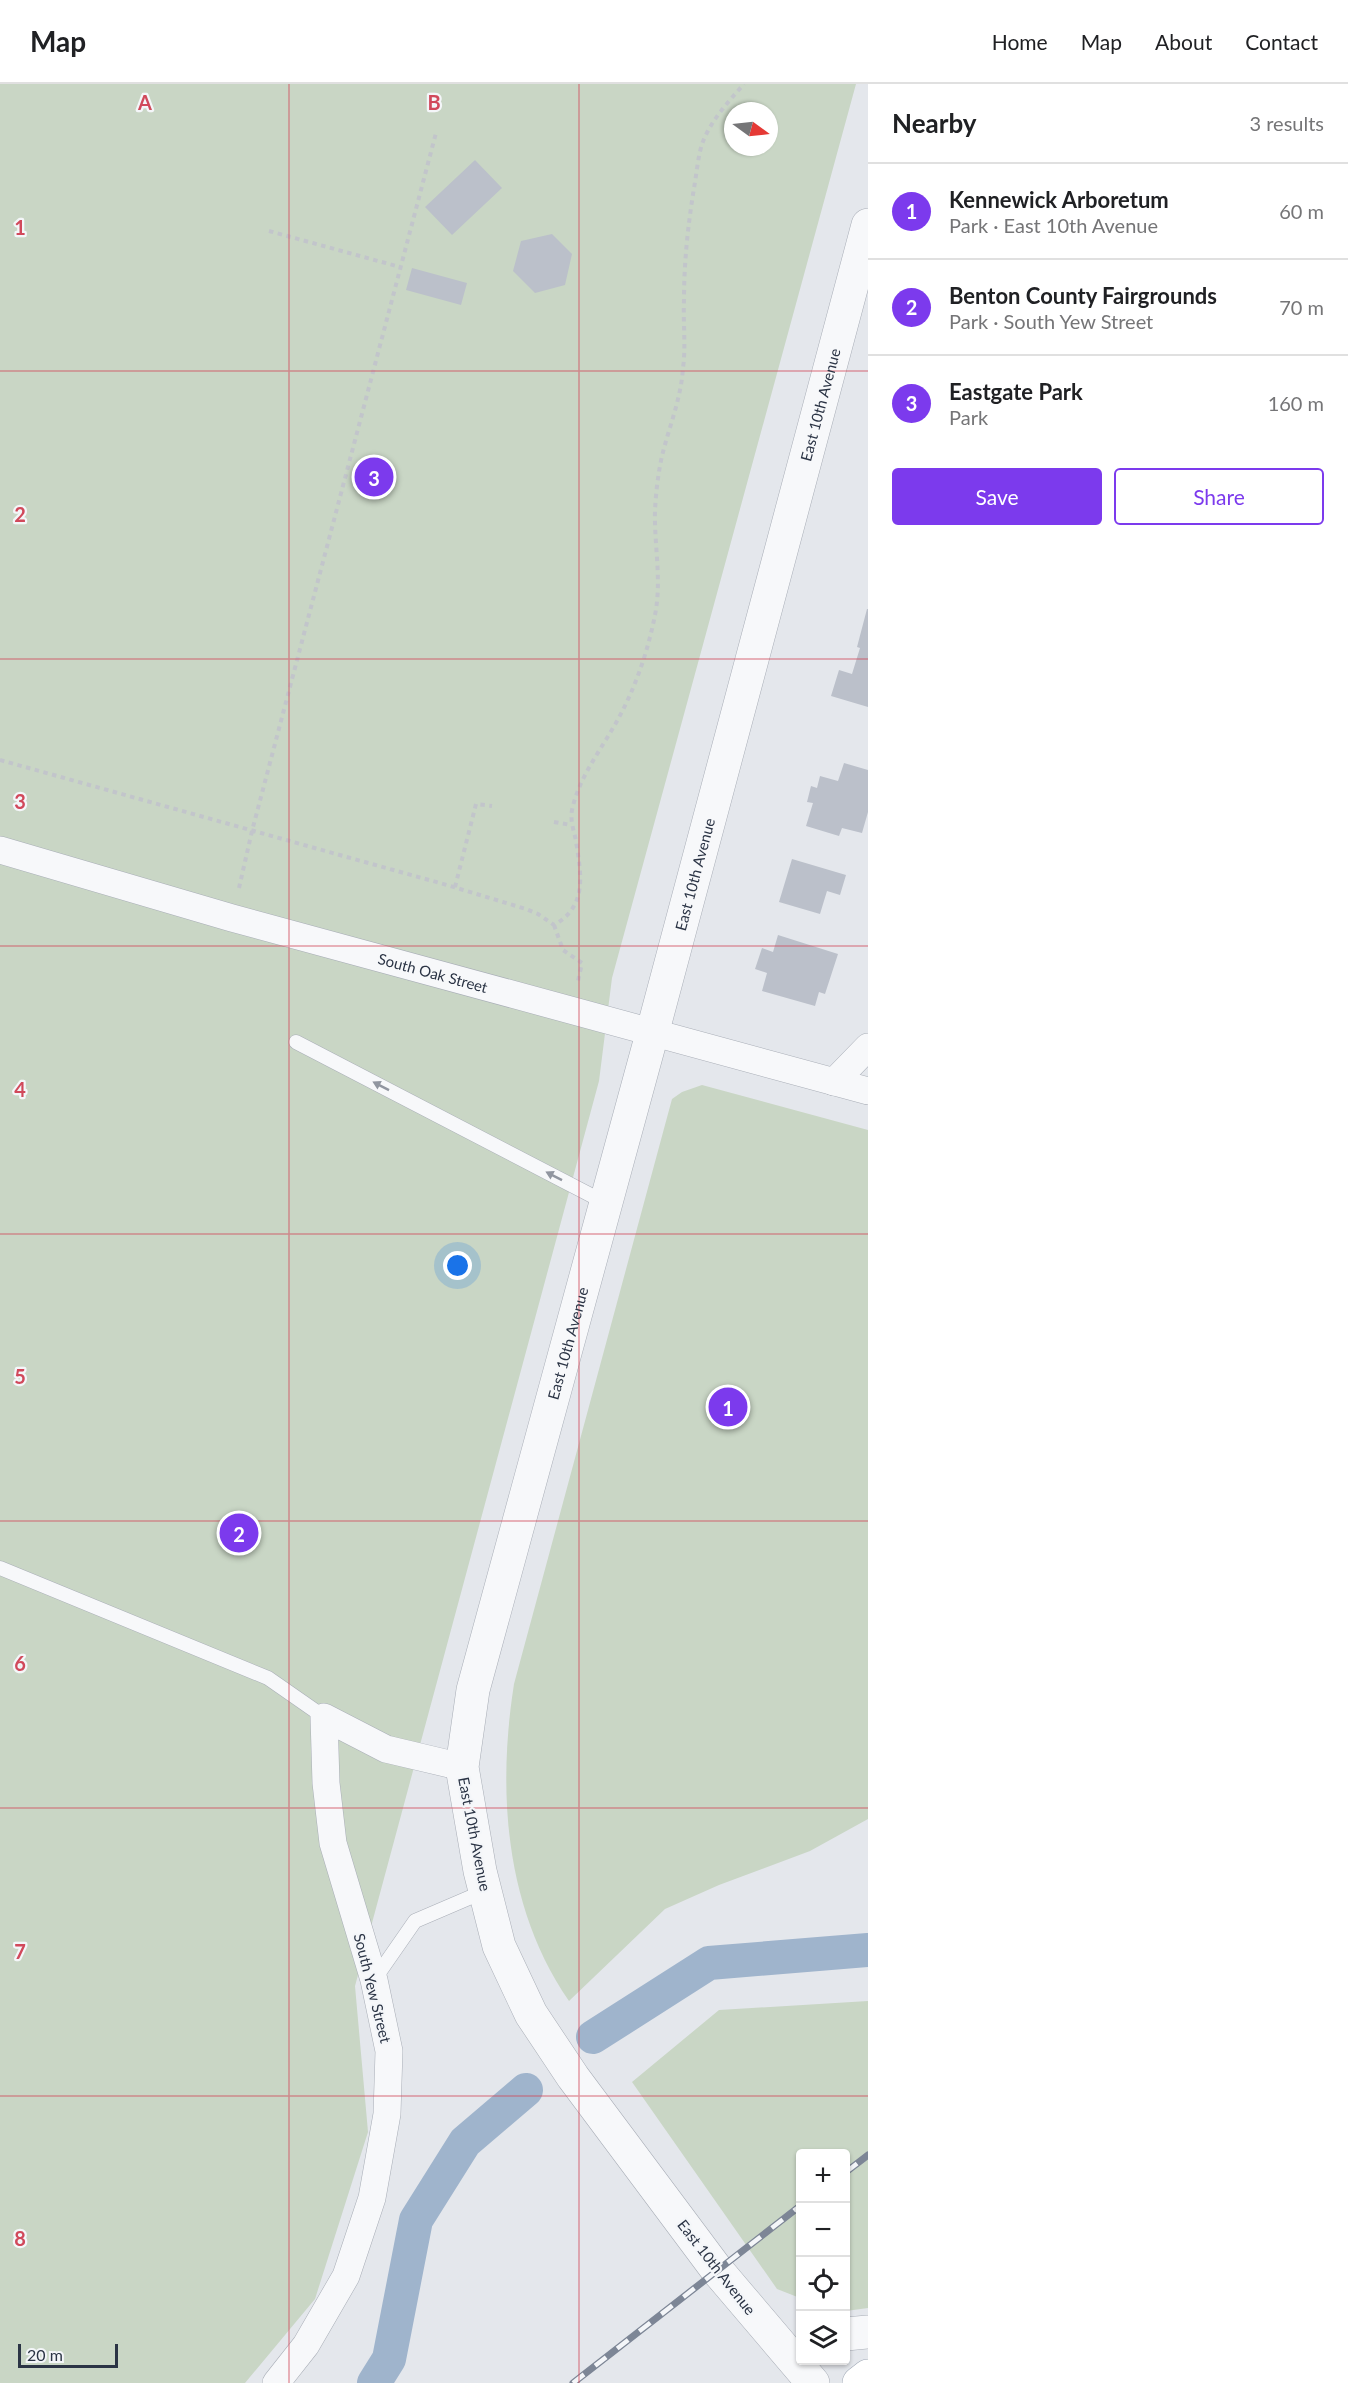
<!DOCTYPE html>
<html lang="en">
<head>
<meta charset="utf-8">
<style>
	:root { --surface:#fff; --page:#f6f6f6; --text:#202124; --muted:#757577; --line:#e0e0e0; --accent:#7c3aed }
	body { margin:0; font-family:Lato,sans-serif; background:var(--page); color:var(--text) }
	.controls { position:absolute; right:18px; bottom:18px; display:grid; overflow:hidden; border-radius:6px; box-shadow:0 2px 4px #0004 }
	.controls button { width:54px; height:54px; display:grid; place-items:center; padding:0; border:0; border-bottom:2px solid var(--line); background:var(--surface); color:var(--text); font:30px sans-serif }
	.compass { position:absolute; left:724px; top:18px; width:54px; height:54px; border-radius:50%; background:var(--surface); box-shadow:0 2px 4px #0004; rotate:105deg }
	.scale { position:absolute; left:18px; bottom:15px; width:100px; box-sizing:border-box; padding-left:6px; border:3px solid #2b3445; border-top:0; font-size:16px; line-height:21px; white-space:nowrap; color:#2b3445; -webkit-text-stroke:4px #f4f6f9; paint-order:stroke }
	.you { position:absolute; left:458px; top:1182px; width:21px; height:21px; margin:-15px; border:4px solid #fff; border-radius:50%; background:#1a73e8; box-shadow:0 0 0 9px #1a73e833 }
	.badge { display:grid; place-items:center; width:39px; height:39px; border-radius:50%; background:var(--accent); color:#fff; font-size:20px; font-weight:700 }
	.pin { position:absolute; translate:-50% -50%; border:3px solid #fff; box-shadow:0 2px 6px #0006 }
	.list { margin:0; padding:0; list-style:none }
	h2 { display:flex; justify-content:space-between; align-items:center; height:78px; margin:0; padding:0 24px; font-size:26px }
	h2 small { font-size:20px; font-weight:400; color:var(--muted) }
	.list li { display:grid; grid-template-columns:39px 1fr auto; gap:18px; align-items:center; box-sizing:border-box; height:96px; padding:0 24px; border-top:2px solid var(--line) }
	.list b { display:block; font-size:22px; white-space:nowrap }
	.list p { margin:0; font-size:20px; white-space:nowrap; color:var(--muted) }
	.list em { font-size:20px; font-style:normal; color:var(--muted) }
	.actions { display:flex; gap:12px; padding:18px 24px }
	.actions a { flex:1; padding:14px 0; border:2px solid var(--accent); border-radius:6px; text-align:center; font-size:21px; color:var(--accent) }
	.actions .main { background:var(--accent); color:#fff }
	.icon { flex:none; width:33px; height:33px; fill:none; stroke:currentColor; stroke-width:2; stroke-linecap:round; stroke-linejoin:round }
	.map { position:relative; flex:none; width:868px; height:2299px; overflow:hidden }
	header { display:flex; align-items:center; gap:36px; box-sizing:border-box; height:84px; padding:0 30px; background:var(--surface); border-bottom:2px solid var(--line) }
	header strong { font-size:28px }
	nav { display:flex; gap:33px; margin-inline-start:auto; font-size:21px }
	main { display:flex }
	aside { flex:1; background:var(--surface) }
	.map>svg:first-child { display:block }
	.green { fill:#c9d6c5; fill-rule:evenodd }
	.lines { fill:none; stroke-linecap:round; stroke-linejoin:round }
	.canal { stroke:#9fb4cc; stroke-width:34 }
	.building { fill:#bbc0ca }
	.service-casing { stroke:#a9aeb7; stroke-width:15 }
	.minor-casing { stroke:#a9aeb7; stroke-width:28 }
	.tertiary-casing { stroke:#a9aeb7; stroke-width:34 }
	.primary-casing { stroke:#a3abb8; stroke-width:34 }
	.path { stroke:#c2c5cb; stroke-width:4; stroke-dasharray:4.5 4.5; stroke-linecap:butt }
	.service { stroke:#f7f8fa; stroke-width:14 }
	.minor { stroke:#f7f8fa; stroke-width:27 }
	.tertiary { stroke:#f7f8fa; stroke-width:33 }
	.primary { stroke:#fff; stroke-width:33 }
	.rail-casing { stroke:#7d8696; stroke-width:7 }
	.rail { stroke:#f4f6f9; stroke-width:4.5; stroke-dasharray:14; stroke-linecap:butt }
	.oneway { fill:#9196a0 }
	.grid { fill:none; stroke:#d1495b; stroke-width:1.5; stroke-opacity:0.55 }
	.labels { text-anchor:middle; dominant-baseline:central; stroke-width:4.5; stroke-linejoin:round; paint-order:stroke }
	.street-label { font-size:15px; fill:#2b3445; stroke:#f4f6f9 }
	.grid-label { font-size:20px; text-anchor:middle; font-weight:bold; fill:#d1495b; stroke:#f4f6f9; stroke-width:4.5; stroke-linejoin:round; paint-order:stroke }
</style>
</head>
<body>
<header>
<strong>Map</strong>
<nav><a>Home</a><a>Map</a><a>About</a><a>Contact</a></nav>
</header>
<main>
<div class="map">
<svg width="868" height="2299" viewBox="0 0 868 2299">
	<rect width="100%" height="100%" fill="#e4e7ec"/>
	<path class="green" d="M0 0H856L612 894 599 997 355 1902 368 2048 315 2215 245 2299H0ZM733 27H769V63H733Z
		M702 1001 868 1046V1735L810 1767 719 1801 665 1825 569 1917C505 1824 497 1708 514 1600L672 1015 682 1008Z
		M868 1917V2224L846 2227V2070H800V2214L777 2205 632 1998 719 1926Z"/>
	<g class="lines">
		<path class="canal" d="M593 1953 709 1879 868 1866
			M374 2299 389 2275 416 2136 465 2058 526 2006"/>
	</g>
	<path class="building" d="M475 76 502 104 452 151 425 123Z
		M552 150 572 170 565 201 535 209 513 187 521 157Z
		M412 184 467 199 461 221 406 206Z
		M867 525H868V623L831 612 839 586 852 590 860 564 857 563Z
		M844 679 868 686V728L862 749 842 744 839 752 806 742 813 719 807 718 811 702 817 704 820 692 838 697Z
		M792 775 846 791 840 811 827 807 820 830 779 818Z
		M778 851 838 870 825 910 819 908 815 922 762 907 767 889 755 885 762 864 773 868Z"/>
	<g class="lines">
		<g class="service-casing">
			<path id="service" d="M296 958 606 1119
				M0 1484 268 1594 324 1633
				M374 1896 415 1837 485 1807"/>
		</g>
		<g class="minor-casing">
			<g id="minor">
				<path id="s1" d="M0 766 232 834 868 1007"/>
				<path d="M834 998 868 963"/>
				<path d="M276 2299 306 2261 346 2192 372 2114 387 2030 389 1967 374 1896 333 1759 326 1699 324 1633 386 1665 462 1683"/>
			</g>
		</g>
		<g class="tertiary-casing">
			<g id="tertiary">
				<path d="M846 2250 868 2248"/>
				<path id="s2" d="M813 2299 717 2186 573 1993 531 1930 499 1862 480 1787 462 1683 473 1606 652 950 868 141"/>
			</g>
		</g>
		<g class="primary-casing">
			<path id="primary" d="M859 2299 868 2292"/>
		</g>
		<path class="path" d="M269 147 400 183
			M0 676 447 801 526 825 538 830 554 841C588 822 581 790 576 757 574 746 570 738 572 726 579 693 601 666 617 637 635 605 648 567 655 531 662 496 654 461 655 426 656 408 658 390 662 372 669 343 681 315 683 284 686 262 683 239 684 216 684 178 688 141 694 104 697 88 698 69 704 55 713 34 729 17 744 0
			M554 738 571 741
			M455 803 476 720 492 722
			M239 804 252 747 436 49
			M554 841 563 866 582 879 578 897"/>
		<use href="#service" class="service"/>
		<use href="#minor" class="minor"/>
		<use href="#tertiary" class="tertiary"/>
		<use href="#primary" class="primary"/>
		<g class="rail-casing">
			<path id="rail" d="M846 2088 868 2071
				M573 2299 800 2122"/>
		</g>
		<use href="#rail" class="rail"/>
	</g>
	<defs><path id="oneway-solid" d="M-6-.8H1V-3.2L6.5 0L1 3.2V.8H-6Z" transform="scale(1.5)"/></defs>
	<g class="oneway">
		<use href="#oneway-solid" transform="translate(381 1002) rotate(-153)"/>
		<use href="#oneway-solid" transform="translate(554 1092) rotate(-153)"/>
	</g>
	<path class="grid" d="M289 0V2299M579 0V2299M0 287H868M0 575H868M0 862H868M0 1150H868M0 1437H868M0 1724H868M0 2012H868"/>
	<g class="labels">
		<g class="street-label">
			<text stroke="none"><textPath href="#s2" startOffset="2132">East 10th Avenue</textPath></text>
			<text stroke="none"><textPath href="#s2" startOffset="1646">East 10th Avenue</textPath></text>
			<text stroke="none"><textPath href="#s1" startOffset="450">South Oak Street</textPath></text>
			<text stroke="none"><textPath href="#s2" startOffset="1160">East 10th Avenue</textPath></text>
			<text transform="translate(475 1750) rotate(79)">East 10th Avenue</text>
			<text transform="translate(373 1904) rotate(76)">South Yew Street</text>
			<text transform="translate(717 2183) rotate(52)">East 10th Avenue</text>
		</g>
	</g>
	<g class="grid-label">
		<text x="145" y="26">A</text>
		<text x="434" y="26">B</text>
		<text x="20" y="151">1</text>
		<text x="20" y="438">2</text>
		<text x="20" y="725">3</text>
		<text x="20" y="1013">4</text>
		<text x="20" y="1300">5</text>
		<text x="20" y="1587">6</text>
		<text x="20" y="1875">7</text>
		<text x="20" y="2162">8</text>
	</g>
</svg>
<div class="controls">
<button>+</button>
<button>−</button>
<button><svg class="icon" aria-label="locate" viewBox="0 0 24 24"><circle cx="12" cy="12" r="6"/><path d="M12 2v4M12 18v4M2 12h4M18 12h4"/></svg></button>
<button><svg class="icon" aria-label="layers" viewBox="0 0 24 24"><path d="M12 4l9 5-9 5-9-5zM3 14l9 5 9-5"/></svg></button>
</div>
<svg class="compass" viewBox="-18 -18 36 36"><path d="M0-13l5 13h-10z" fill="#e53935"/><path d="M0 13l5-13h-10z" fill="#757577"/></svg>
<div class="scale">20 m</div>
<div class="you"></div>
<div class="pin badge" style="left:728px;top:1323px">1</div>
<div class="pin badge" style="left:239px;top:1449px">2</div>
<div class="pin badge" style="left:374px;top:393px">3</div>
</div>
<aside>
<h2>Nearby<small>3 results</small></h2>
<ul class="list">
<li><span class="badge">1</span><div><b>Kennewick Arboretum</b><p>Park · East 10th Avenue</p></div><em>60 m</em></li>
<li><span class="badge">2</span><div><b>Benton County Fairgrounds</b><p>Park · South Yew Street</p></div><em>70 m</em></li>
<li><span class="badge">3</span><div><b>Eastgate Park</b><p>Park</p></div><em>160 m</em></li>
</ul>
<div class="actions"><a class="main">Save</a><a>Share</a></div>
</aside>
</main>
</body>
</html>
